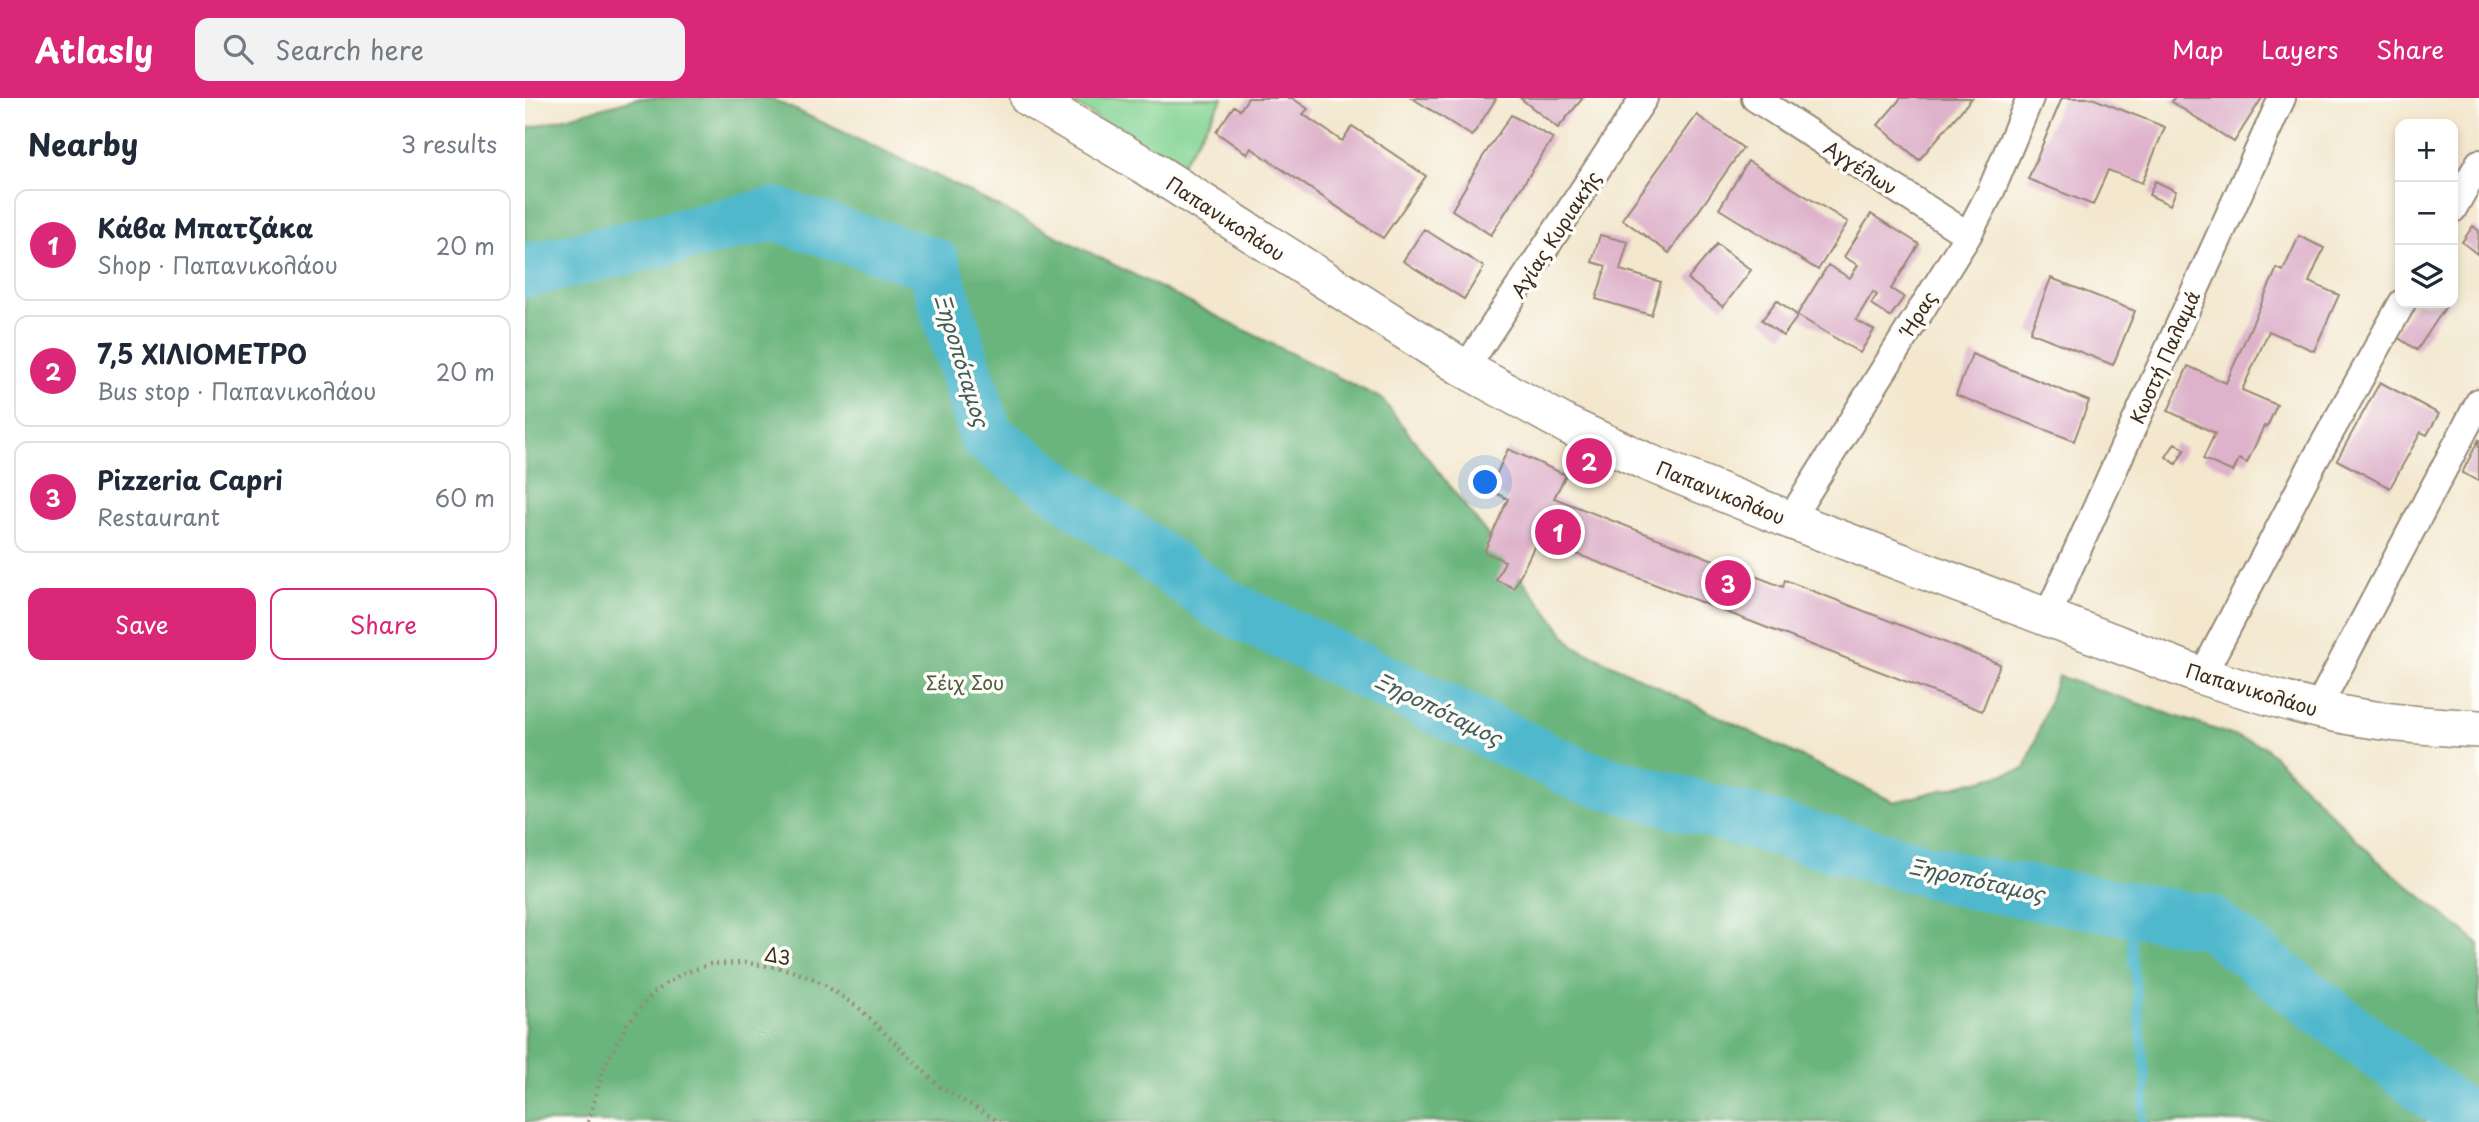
<!DOCTYPE html>
<html lang="en">
<head>
<meta charset="utf-8">
<style>
	:root { --surface:#fff; --page:#f2f2f3; --text:#1f2937; --muted:#747a83; --line:#e0e1e3; --accent:#db2777 }
	body { margin:0; font-family:"Playpen Sans",sans-serif; background:var(--page); color:var(--text) }
	.controls { position:absolute; right:21px; top:21px; display:grid; overflow:hidden; border-radius:14px; box-shadow:0 4px 10px #0003 }
	.controls button { width:63px; height:63px; display:grid; place-items:center; padding:0; border:0; border-bottom:2px solid var(--line); background:var(--surface); color:var(--text); font:35px sans-serif }
	.you { position:absolute; left:961px; top:385px; width:24px; height:24px; margin:-18px; border:5px solid #fff; border-radius:50%; background:#1a73e8; box-shadow:0 0 0 10px #1a73e833 }
	.badge { display:grid; place-items:center; width:46px; height:46px; border-radius:50%; background:var(--accent); color:#fff; font-size:23px; font-weight:700 }
	.pin { position:absolute; translate:-50% -50%; border:4px solid #fff; box-shadow:0 2px 7px #0006 }
	.list { margin:0; padding:0; list-style:none }
	h2 { display:flex; justify-content:space-between; align-items:center; height:91px; margin:0; padding:0 28px; font-size:30px }
	h2 small { font-size:23px; font-weight:400; color:var(--muted) }
	.list li { display:grid; grid-template-columns:46px 1fr auto; gap:21px; align-items:center; box-sizing:border-box; height:112px; margin:0 14px 14px; padding:0 14px; border:2px solid var(--line); border-radius:14px }
	.list b { display:block; font-size:26px; white-space:nowrap }
	.list p { margin:0; font-size:23px; white-space:nowrap; color:var(--muted) }
	.list em { font-size:23px; font-style:normal; color:var(--muted) }
	.actions { display:flex; gap:14px; padding:21px 28px }
	.actions a { flex:1; padding:16px 0; border:2px solid var(--accent); border-radius:14px; text-align:center; font-size:24px; color:var(--accent) }
	.actions .main { background:var(--accent); color:#fff }
	.icon { flex:none; width:38px; height:38px; fill:none; stroke:currentColor; stroke-width:2; stroke-linecap:round; stroke-linejoin:round }
	.map { position:relative; flex:none; width:1954px; height:1024px; overflow:hidden }
	header { display:flex; align-items:center; gap:42px; box-sizing:border-box; height:98px; padding:0 35px; background:var(--accent); color:#fff }
	header strong { font-size:33px }
	nav { display:flex; gap:38px; margin-inline-start:auto; font-size:24px }
	.search { width:490px; height:63px; background:var(--page); display:flex; align-items:center; gap:18px; box-sizing:border-box; padding:0 24px; border-radius:14px; color:var(--muted); font-size:26px }
	main { display:flex }
	aside { flex:1; background:var(--surface) }
	.map>svg:first-child { display:block }
	.green { fill:#83d393; stroke:#5f7e58; stroke-width:2 }
	.forest { fill:#6ab57d; stroke:#52704e; stroke-width:2 }
	.lines { fill:none; stroke-linecap:round; stroke-linejoin:round }
	.stream { stroke:#4fb8cc; stroke-width:9 }
	.river { stroke:#4fb8cc; stroke-width:54 }
	.building { fill:#deb2cb }
	.minor-casing { stroke:#978876; stroke-width:30 }
	.secondary-casing { stroke:#978876; stroke-width:40 }
	.path { stroke:#978876; stroke-width:4.5; stroke-dasharray:2 5; stroke-linecap:butt }
	.minor { stroke:#fff; stroke-width:26 }
	.secondary { stroke:#fff; stroke-width:37 }
	.labels { text-anchor:middle; dominant-baseline:central; stroke-width:7; stroke-linejoin:round; paint-order:stroke }
	.street-label { font-size:19px; fill:#3b2a1e; stroke:#fdfcf7 }
	.park-label { font-size:19px; fill:#515d41; stroke:#fdfcf7 }
	.water-label { font-size:21px; font-style:italic; fill:#425c5b; stroke:#fdfcf7 }
</style>
</head>
<body>
<header>
<strong>Atlasly</strong>
<div class="search"><svg class="icon" aria-label="search" viewBox="0 0 24 24"><circle cx="10" cy="10" r="6"/><path d="M15 15l6 6"/></svg>Search here</div>
<nav><a>Map</a><a>Layers</a><a>Share</a></nav>
</header>
<main>
<aside>
<h2>Nearby<small>3 results</small></h2>
<ul class="list">
<li><span class="badge">1</span><div><b>Κάβα Μπατζάκα</b><p>Shop · Παπανικολάου</p></div><em>20 m</em></li>
<li><span class="badge">2</span><div><b>7,5 ΧΙΛΙΟΜΕΤΡΟ</b><p>Bus stop · Παπανικολάου</p></div><em>20 m</em></li>
<li><span class="badge">3</span><div><b>Pizzeria Capri</b><p>Restaurant</p></div><em>60 m</em></li>
</ul>
<div class="actions"><a class="main">Save</a><a>Share</a></div>
</aside>
<div class="map">
<svg width="1954" height="1024" viewBox="0 0 1954 1024">
	<rect width="100%" height="100%" fill="#fdfcf7"/>
	<filter id="ink" filterUnits="userSpaceOnUse"><feTurbulence type="fractalNoise" baseFrequency=".0143" numOctaves="2"/><feDisplacementMap in="SourceGraphic" scale="14" xChannelSelector="R" yChannelSelector="G"/><feConvolveMatrix kernelMatrix="1 2 1 2 8 2 1 2 1" color-interpolation-filters="sRGB"/></filter>
	<filter id="wash" filterUnits="userSpaceOnUse"><feTurbulence type="fractalNoise" baseFrequency=".00686" numOctaves="4" result="noise"/><feDisplacementMap in="SourceGraphic" scale="28" xChannelSelector="R" yChannelSelector="G"/><feGaussianBlur stdDeviation="1.57" result="paint"/><feColorMatrix in="noise" values="0 0 0 0 0 0 0 0 0 0 0 0 0 0 0 0 0 1.4 0 .05"/><feComposite in="paint" operator="in"/></filter>
	<g filter="url(#wash)">
		<rect width="100%" height="100%" fill="#f3e7ce"/>
		<path class="green" d="M539 0H698L655 69Z"/>
		<path class="forest" d="M112 0H245L400 72 857 301 1049 548 1369 704 1500 671 1533 578 1739 648 1852 762 1954 846V1024H0V31Z"/>
		<g class="lines">
			<path class="stream" d="M1603 810 1621 984 1617 1024"/>
			<path class="river" d="M0 173 250 116 408 166 461 338 697 506 1055 677 1444 784 1684 824 1946 1024"/>
		</g>
		<g id="blocks">
			<path class="building" d="M723 0H767L783 11 778 16 817 43 827 28 901 78 858 140 726 50 722 56 691 34 709 8 715 12Z
				M887 0H969L971 1 947 38Z
				M995 0H1058L1033 30Z
				M1376 0H1447L1394 62 1353 27Z
				M1537 0H1567L1640 29 1617 85 1583 72 1568 107 1503 81Z
				M1649 0H1737L1709 44 1647 4Z
				M986 17 1028 40 966 137 927 112 957 60Z
				M1172 17 1218 50 1144 155 1097 121Z
				M1223 63 1323 124 1293 172 1194 111Z
				M1630 83 1651 93 1645 107 1624 97Z
				M1346 116 1394 146 1366 191 1379 199 1365 219 1346 206 1352 197 1348 194 1331 222 1349 232 1335 255 1272 217 1303 167 1325 180 1333 167 1319 159Z
				M1948 128 1954 133 1952 156 1937 144Z
				M899 131 959 169 939 201 878 163Z
				M1075 137 1103 144 1095 172 1136 184 1126 217 1071 201 1081 168 1067 164Z
				M1774 138 1799 150 1784 184 1814 197 1789 253 1744 233 1717 292 1752 307 1742 329 1739 328 1722 365 1714 361 1708 374 1678 361 1690 335 1643 313 1663 268 1701 285 1752 170 1758 173Z
				M1192 146 1226 172 1198 209 1163 181Z
				M1526 180 1610 213 1588 267 1505 234Z
				M1252 202 1273 218 1258 238 1237 222Z
				M1890 205H1923L1892 252 1869 237Z
				M1447 256 1564 303 1549 343 1431 297Z
				M1855 284 1914 316 1902 337 1896 334 1865 390 1812 362Z
				M1954 341V383L1937 375Z
				M1650 345 1660 351 1651 366 1641 359Z
				M983 351 1041 377 1029 400 1258 489 1260 482 1475 566 1457 613 1013 441 989 490 971 482 980 463 959 454 983 401 964 392Z"/>
		</g>
	</g>
	<g filter="url(#ink)">
		<use href="#blocks" fill-opacity="0" stroke="#978876" stroke-width="2"/>
		<g class="lines">
			<g class="minor-casing">
				<path id="minor" d="M1230 0 1443 137
					M1928 111 1954 65
					M940 271 1119 0
					M1265 422 1443 137 1466 93 1505 0
					M1522 519 1757 0
					M1677 578 1786 369 1877 205
					M1792 611 1954 304"/>
			</g>
			<g class="secondary-casing">
				<path id="secondary" d="M504 0 624 70 940 271 1044 328 1124 365 1265 422 1677 578C1715 590 1753 602 1792 611 1844 624 1900 628 1954 631"/>
			</g>
			<path class="path" d="M63 1024 78 972 102 926 128 895 156 876 186 866 222 865 258 870 292 882 333 909 415 989 475 1024"/>
			<use href="#minor" class="minor"/>
			<use href="#secondary" class="secondary"/>
		</g>
	</g>
	<g class="labels">
		<g class="street-label">
			<text transform="translate(1336 69) rotate(33)">Αγγέλων</text>
			<text transform="translate(701 120) rotate(33)">Παπανικολάου</text>
			<text transform="translate(1030 136) rotate(-57)">Αγίας Κυριακής</text>
			<text transform="translate(1393 215) rotate(-58)">Ήρας</text>
			<text transform="translate(1639 259) rotate(-66)">Κωστή Παλαμά</text>
			<text transform="translate(1196 394) rotate(22)">Παπανικολάου</text>
			<text transform="translate(1727 591) rotate(17)">Παπανικολάου</text>
			<text transform="translate(253 857) rotate(12)">Δ3</text>
		</g>
		<g class="park-label">
			<text x="440" y="584">Σέιχ Σου</text>
		</g>
		<g class="water-label">
			<text transform="translate(438 262) rotate(73)">Ξηροπόταμος</text>
			<text transform="translate(914 610) rotate(26)">Ξηροπόταμος</text>
			<text transform="translate(1452 781) rotate(12)">Ξηροπόταμος</text>
		</g>
	</g>
</svg>
<div class="controls">
<button>+</button>
<button>−</button>
<button><svg class="icon" aria-label="layers" viewBox="0 0 24 24"><path d="M12 4l9 5-9 5-9-5zM3 14l9 5 9-5"/></svg></button>
</div>
<div class="you"></div>
<div class="pin badge" style="left:1033px;top:434px">1</div>
<div class="pin badge" style="left:1064px;top:363px">2</div>
<div class="pin badge" style="left:1203px;top:485px">3</div>
</div>
</main>
</body>
</html>
